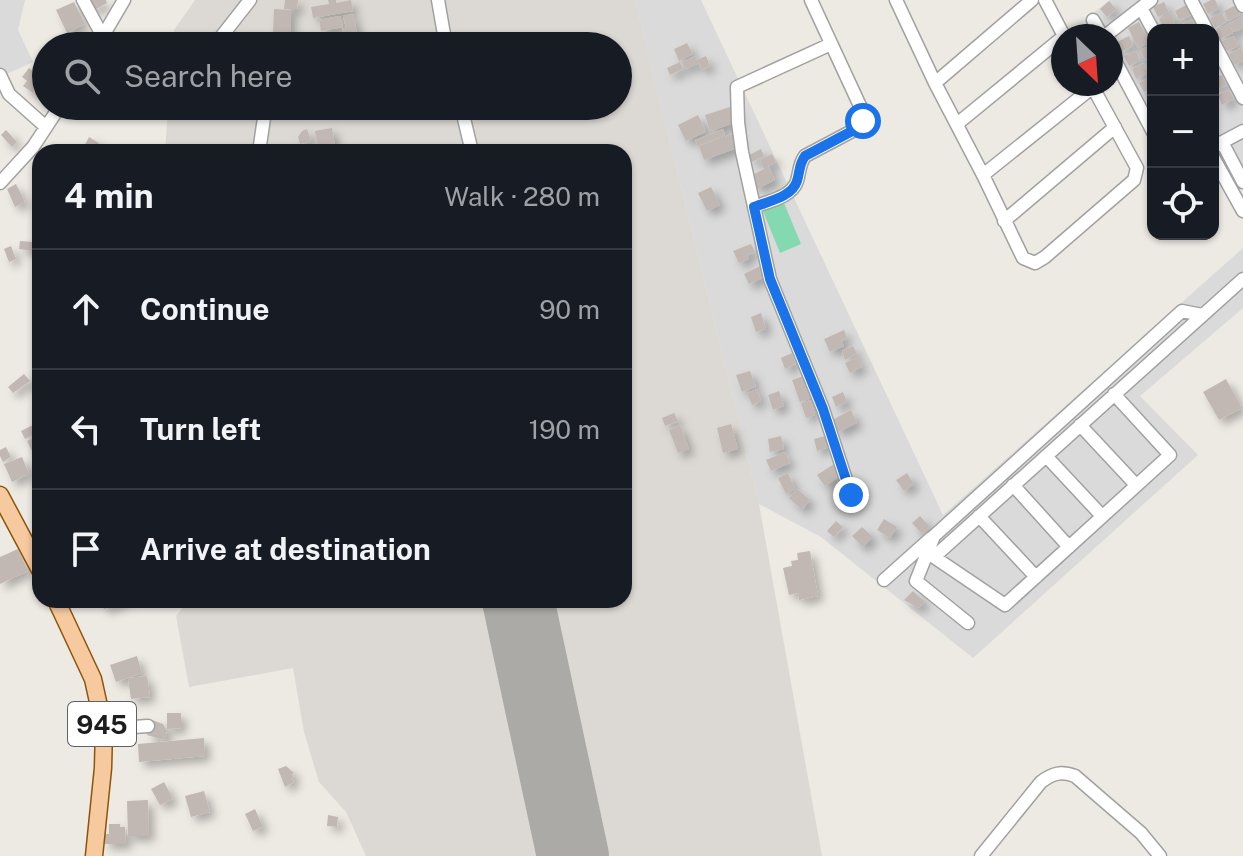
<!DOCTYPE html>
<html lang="en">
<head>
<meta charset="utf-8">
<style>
	:root { --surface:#171b24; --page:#242831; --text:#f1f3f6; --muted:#9ea1a6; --line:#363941 }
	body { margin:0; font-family:"Public Sans",sans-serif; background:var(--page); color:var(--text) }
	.controls { position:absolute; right:24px; top:24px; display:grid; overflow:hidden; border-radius:16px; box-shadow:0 2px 6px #0004 }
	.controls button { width:72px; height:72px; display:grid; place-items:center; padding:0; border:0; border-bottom:2px solid var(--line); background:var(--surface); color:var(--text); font:40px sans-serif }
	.compass { position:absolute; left:1051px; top:24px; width:72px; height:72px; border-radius:50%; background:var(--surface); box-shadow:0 2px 6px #0004; rotate:155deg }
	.stop { position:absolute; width:24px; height:24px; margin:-18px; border:6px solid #1a73e8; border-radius:50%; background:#fff }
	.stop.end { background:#1a73e8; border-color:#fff; box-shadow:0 2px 8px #0008 }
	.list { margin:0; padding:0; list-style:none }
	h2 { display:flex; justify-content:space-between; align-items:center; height:104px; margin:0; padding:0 32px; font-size:34px }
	h2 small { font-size:26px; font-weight:400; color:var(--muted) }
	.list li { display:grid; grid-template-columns:52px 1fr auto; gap:24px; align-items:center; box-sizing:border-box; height:120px; padding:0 32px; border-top:2px solid var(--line) }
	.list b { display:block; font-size:30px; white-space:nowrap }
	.list em { font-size:26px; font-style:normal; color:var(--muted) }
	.icon { flex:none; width:44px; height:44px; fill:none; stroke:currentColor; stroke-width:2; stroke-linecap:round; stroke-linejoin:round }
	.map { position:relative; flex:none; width:1243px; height:856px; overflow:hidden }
	.search { position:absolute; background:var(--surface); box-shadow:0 2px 6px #0004; left:32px; top:32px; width:600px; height:88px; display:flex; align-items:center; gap:20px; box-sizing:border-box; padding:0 28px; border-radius:44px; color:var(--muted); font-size:30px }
	.panel { position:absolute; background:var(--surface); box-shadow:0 2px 6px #0004; left:32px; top:144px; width:600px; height:464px; border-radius:24px }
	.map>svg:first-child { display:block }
	.residential { fill:#dbdada }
	.airport { fill:#dcd9d4 }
	.pitch { fill:#85d9b1 }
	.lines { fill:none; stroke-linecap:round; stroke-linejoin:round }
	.runway { stroke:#acaaa7; stroke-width:72 }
	.building { fill:#c2b8b3; filter:url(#shadow) }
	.minor-casing { stroke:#a1a1a1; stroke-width:15 }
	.major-casing { stroke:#8d5508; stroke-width:19 }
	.minor { stroke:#fff; stroke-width:12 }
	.major { stroke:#f6c99f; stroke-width:16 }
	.route { stroke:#1a73e8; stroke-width:10 }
	.labels { text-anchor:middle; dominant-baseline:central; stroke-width:7; stroke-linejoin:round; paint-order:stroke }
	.shield { fill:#fff; stroke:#616161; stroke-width:2 }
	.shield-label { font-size:26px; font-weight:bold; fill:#1d1d1d }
</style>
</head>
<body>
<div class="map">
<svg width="1243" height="856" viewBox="0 0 1243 856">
	<defs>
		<filter id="shadow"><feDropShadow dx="5.5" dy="5.5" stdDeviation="4" flood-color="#0004"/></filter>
	</defs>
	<rect width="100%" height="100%" fill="#ede9e3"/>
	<path class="residential" d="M0 0H25L18 30 33 62 0 77Z
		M635 0H701L943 515 1243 248V308L1140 396 1198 455 973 658 821 537 759 504Z
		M1110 0H1243V172L1237 161 1213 174V30H1153V145L1111 66V36H1095L1086 19Z"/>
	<path class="airport" d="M195 0H635L759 504 822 856H366L346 812 319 782 304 732 293 668 189 687 176 616 189 600H624V152H165L168 106H618V46H173L174 30Z"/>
	<path class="pitch" d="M784 203 801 244 780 253 763 211Z"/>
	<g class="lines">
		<path class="runway" d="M518 600 573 856"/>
	</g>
	<path class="building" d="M87 0H106L107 3 93 11Z
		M285 0H298L297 9H284Z
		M328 0H336V3L351 0 353 11 313 18 311 7 329 4Z
		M1211 0H1215L1219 8 1208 14 1203 4Z
		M1109 1 1116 9 1107 17 1100 9Z
		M74 2 85 24 67 33 56 10Z
		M1164 2 1169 12 1158 17 1153 7Z
		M1186 5 1191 15 1179 20 1175 11Z
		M1236 5 1240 15 1228 21 1224 11Z
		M274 9 291 10 290 33 273 32Z
		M1171 13 1175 23 1164 28 1159 19Z
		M1222 13 1226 22 1215 28 1210 18Z
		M353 14 357 33 343 37 342 29 346 28 343 16Z
		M340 16 343 27 321 31 319 20Z
		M1241 17 1243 28 1234 32 1229 24Z
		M1192 20 1197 30H1183L1181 25Z
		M1139 22 1150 43 1138 48 1128 28Z
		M1229 24 1233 33 1220 39 1216 29Z
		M74 36 84 43 82 46H67Z
		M343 36 344 42 328 46 327 40Z
		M1129 36 1133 46 1122 51 1117 42Z
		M1234 36 1238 46 1227 51 1222 41Z
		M687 43 693 54 679 61 674 49Z
		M1152 44 1153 56 1145 60 1140 50Z
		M1241 48 1243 53V61L1234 65 1229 54Z
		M1136 51 1140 60 1129 66 1124 56Z
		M695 56 697 60 706 56 710 66 702 70 699 63 685 69 682 62Z
		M680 62 683 69 670 75 667 68Z
		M1143 63 1148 73 1136 79 1132 69Z
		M29 68 43 78 33 93 23 86 27 81 22 77Z
		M1222 75 1227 85 1215 90 1213 79Z
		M1150 77 1153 88 1144 92 1139 83Z
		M1229 90 1234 99 1222 105 1218 95Z
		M733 106 738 122 710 131 705 115Z
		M698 115 706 132 686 141 678 125Z
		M332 128 336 152H319L315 131Z
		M307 129 311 141 300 144 298 137 302 131Z
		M723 129 725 135 698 146 695 140Z
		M6 130 17 142 12 147 1 135Z
		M735 133 740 147 704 160 699 146Z
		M89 137 99 143 95 150 85 145Z
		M761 149 764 156 752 162 749 155Z
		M772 154 776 162 768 166 775 180 757 189 750 176 764 169 760 160Z
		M16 184 25 202 15 207 7 189Z
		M711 187 720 205 707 211 698 193Z
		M20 241 33 242 32 251 19 249Z
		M751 244 755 252 747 255 749 259 739 263 733 251Z
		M11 246 16 259 9 262 4 249Z
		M760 266 765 277 749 284 744 274Z
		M761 313 766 329 756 332 751 317Z
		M844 330 847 338 841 341 844 346 830 352 824 339Z
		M853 346 857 354 845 360 842 351Z
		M792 353 796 364 785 369 781 358Z
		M857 357 862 367 850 373 845 363Z
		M750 371 756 387 742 392 736 375Z
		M24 374 30 381 13 393 8 387Z
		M806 375 815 397 800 402 792 380Z
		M1226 379 1242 408 1219 420 1203 392Z
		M757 389 761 401 752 405 747 393Z
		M779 391 784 406 773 410 768 395Z
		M843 392 847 402 836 407 832 397Z
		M811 400 815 415 806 418 801 403Z
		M851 410 857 423 838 432 832 420Z
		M674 413 678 421 665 426 662 418Z
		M731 424 738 449 723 453 717 428Z
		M33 425 37 433 25 439 21 431Z
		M680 425 689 449 678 453 669 430Z
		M40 435V448L32 451 27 441Z
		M781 436 784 449 770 452 768 439Z
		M825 436 829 447 817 451 814 439Z
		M6 447 11 457 3 462 0 456V450Z
		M785 452 790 463 771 471 766 460Z
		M22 457 29 474 12 482 4 464Z
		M834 464 841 475 825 486 817 475Z
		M788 473 795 489 786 494 778 478Z
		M907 473 914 484 904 491 896 480Z
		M797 489 810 500 802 510 789 498Z
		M920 516 930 527 922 534 912 523Z
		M884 519 897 527 890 538 877 530Z
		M836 521 843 527 834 537 827 531Z
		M862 527 873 537 863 547 852 536Z
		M18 549 28 571 0 584V557Z
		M810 551 818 596 799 600 798 593 789 595 783 568 792 566 791 561 798 560 797 553Z
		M913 591 925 602 919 608 904 600Z
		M101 600H129L104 609Z
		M137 656 142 673 116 682 110 665Z
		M147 676 150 697 131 699 128 678Z
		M167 713H181V728L167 729Z
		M152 720 163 724 167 731 164 740 147 735Z
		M204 738 205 756 139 762 138 744Z
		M286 766 294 773 292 774 294 778H292L294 782 285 787 278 769Z
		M164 782 173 799 160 805 151 789Z
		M204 791 210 812 191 817 185 796Z
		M148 800 149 836H128L127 801Z
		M255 809 263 827 253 831 245 814Z
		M328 815 338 817 337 827 327 826Z
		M109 824H120V827H125L126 844H105L104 834H109Z"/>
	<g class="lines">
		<g class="minor-casing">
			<path id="minor" d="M83 0 108 46
				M438 0 446 46
				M896 0 935 83 983 175 1023 258 1035 263 1045 257 1134 180 1137 168 1091 84
				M1045 0 1064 36
				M1191 0 1207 30
				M1240 0 1243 6
				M1141 8 1153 30
				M1093 20 1102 36
				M1105 36 1151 0
				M1213 41 1243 98
				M831 44 737 87 738 122 742 152 770 279 823 409 851 495
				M97 46 124 0
				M214 46 250 0
				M1111 53 1153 132
				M0 75 9 94 46 127
				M935 83 1032 0
				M461 106 472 152
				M957 124 1063 37
				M1222 142 1243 182
				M1213 147 1243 131
				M259 152 264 118 261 106
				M1213 157 1243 211
				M983 175 1093 87
				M0 183 33 147 60 106
				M754 207C769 201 792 197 797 181 800 171 799 164 805 156L854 130 863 121 861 108 811 0
				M1004 221 1115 127
				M1114 394 1170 455 1005 605 934 557 1243 279
				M1080 425 1136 485
				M1046 456 1102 516
				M1013 485 1069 547
				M979 516 1036 577
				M884 580 931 538
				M968 623 916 581 934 536 1182 311 1202 315
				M104 729 148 726
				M981 856 1041 782C1053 773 1061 771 1075 776L1141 833 1160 856"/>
		</g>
		<g class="major-casing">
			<path id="major" d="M0 495 40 570
				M56 600 93 679 104 729 103 768 94 856"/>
		</g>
		<use href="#minor" class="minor"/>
		<use href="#major" class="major"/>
	</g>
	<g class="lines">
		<path class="route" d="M851 495 823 409 770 279 754 207C769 201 792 197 797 181 800 171 799 164 805 156L854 130 863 121"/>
	</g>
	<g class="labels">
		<rect class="shield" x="68" y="702" width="68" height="44" rx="6"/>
		<g class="shield-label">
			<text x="102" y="724">945</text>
		</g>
	</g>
</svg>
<div class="controls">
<button>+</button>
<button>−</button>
<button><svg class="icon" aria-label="locate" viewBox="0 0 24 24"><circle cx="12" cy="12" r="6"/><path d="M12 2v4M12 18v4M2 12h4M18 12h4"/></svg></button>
</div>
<svg class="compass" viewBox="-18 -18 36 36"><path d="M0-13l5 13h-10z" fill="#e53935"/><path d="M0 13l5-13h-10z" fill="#9ea1a6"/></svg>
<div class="stop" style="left:863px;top:121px"></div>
<div class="stop end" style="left:851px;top:495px"></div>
<div class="search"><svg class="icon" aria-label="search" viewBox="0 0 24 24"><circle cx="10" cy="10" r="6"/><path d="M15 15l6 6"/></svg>Search here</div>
<section class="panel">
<h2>4 min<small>Walk · 280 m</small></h2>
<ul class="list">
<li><svg class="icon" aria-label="ahead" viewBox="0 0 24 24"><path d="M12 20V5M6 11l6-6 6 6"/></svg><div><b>Continue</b></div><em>90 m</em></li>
<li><svg class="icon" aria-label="left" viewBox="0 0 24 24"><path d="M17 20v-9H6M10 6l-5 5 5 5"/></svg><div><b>Turn left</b></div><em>190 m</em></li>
<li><svg class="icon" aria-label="arrive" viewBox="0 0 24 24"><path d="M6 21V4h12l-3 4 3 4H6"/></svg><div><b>Arrive at destination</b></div></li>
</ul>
</section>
</div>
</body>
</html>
